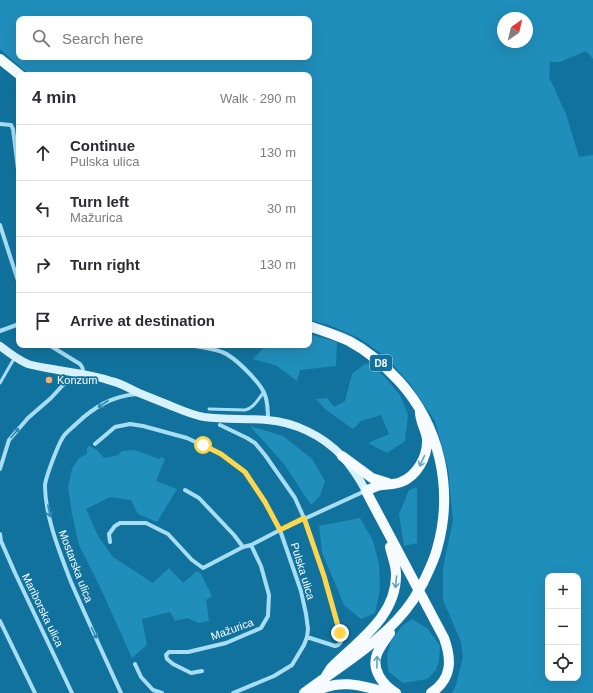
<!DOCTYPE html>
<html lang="en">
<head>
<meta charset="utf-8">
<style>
	:root { --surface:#fff; --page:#f2f2f3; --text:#2b2b33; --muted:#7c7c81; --line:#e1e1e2 }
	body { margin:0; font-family:Arial,sans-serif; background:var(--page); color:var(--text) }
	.controls { position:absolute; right:12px; bottom:12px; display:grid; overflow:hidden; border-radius:8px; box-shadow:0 4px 16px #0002 }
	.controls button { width:36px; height:36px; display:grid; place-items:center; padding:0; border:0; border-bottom:1px solid var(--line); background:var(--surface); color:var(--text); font:20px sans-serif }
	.compass { position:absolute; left:497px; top:12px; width:36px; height:36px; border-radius:50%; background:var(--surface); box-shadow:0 4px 16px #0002; rotate:34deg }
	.stop { position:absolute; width:12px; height:12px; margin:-9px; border:3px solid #ffd54a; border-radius:50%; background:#fff }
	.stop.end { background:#ffd54a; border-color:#fff; box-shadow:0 1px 4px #0008 }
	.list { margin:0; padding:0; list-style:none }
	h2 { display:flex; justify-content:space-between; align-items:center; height:52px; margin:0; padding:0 16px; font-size:17px }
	h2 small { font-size:13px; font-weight:400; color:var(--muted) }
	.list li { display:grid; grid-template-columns:26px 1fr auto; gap:12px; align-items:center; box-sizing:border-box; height:56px; padding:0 16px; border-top:1px solid var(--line) }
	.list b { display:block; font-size:15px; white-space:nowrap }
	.list p { margin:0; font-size:13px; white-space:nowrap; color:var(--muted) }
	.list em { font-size:13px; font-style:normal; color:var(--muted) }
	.icon { flex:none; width:22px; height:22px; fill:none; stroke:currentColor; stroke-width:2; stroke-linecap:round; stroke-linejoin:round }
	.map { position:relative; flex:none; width:593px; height:693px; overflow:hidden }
	.search { position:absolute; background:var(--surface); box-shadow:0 4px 16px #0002; left:16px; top:16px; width:296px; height:44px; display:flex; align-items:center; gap:10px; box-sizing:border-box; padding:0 14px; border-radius:8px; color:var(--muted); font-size:15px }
	.panel { position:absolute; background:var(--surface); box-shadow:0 4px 16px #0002; left:16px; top:72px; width:296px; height:276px; border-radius:8px }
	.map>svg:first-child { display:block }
	.green { fill:#208ebb; fill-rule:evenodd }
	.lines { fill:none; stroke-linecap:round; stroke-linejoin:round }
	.lane { stroke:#a7def5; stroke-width:3 }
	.street { stroke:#a7def5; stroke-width:4 }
	.secondary { stroke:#d7f2fd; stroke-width:8 }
	.primary { stroke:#f5fbff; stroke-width:10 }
	.primary-bridge { stroke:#f5fbff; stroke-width:10 }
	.oneway { stroke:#2f88af }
	.oneway2 { stroke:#61a3bf }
	.route { stroke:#ffd54a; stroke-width:5 }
	.poi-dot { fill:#ffad6b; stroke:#11739d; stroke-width:1.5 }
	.labels { text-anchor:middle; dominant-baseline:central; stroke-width:3.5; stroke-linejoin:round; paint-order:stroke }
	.shield { fill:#11739d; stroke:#b8d5e2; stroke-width:1 }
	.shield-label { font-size:10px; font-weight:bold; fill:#fff }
	.poi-label { font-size:11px; fill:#fff; stroke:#11739d; text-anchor:start }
	.street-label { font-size:11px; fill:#fff; stroke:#11739d }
</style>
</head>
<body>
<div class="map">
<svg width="593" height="693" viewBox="0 0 593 693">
	<rect width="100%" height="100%" fill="#11739d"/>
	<path class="green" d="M0 0H593V59L586 51 560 62H550L549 77 566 114 579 157 593 155V693H452L456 685 463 657 461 642 443 600V568L453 520 448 469 435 421 411 385 385 356 359 338 329 325 309 320V75H30L0 49ZM503 18H527V42H503ZM19 19H309V57H19ZM548 576H578V678H548Z
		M309 334 337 342 336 366 300 370 297 381 277 366 253 359 266 345H309Z
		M366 363 383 375 400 395 408 415 405 441 387 453 368 443 389 434 381 415 361 421 353 429 325 409 316 399 327 398 334 407 345 401 352 374Z
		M250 426 283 436 312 459 325 481 320 496 311 505 284 464Z
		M89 446 97 450 104 458 118 455 122 451 135 450 159 459 161 457 165 459 156 481 177 489 157 522 138 514 131 500 110 497 86 509 98 536 113 557 153 583 169 568 183 583 197 571 201 574 212 596 206 600 209 621 198 623 188 618 175 621 170 612 142 619 147 645 132 658 100 587 79 545 72 514 68 487 72 469 79 458 87 454V448Z
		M417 487V543L404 546 399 514 409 490Z
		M360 518 373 541 379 565 380 589 375 613 361 619 344 605 322 552 319 526Z
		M412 619 428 629 440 646 439 661 436 670 427 679 403 683 388 671 387 656 391 641 402 626Z"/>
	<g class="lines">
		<path class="lane" d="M0 383 15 357
			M209 409 245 410C254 408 258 399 264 392"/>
		<path class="street" d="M0 124 11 125 13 129 19 177
			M0 225 19 284
			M0 331 19 324
			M49 345 80 364C88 373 77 375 71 379 68 380 65 383 63 385
			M189 345C200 347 212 348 222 352 234 356 261 383 265 395 268 403 268 412 268 420
			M220 425 247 438 255 443 265 455 295 498 304 518 324 576 340 633 341 642 338 645 335 646 307 637
			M95 444 115 427 130 424 143 426 187 438 221 454 245 472 265 502 280 530 301 591 306 614 308 629 307 637 304 645 292 665 274 676 233 693
			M0 469 9 440 28 418 51 398 63 385 60 374 57 370
			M185 490 199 498 234 535 243 547
			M0 534 1 541 15 573 72 693
			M110 542 109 534 115 526 120 523H146L168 534 192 560 203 568 243 547 251 545 280 530 365 491
			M0 621 35 693
			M135 664 141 677 153 690 162 693
			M202 671 191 673 173 664 167 659 166 655 169 652H188L226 643 261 628 268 616 269 595 261 566 251 545
			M121 693C104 656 87 619 71 582 60 553 45 517 45 485 46 476 58 445 63 437 66 432 72 428 76 424 94 407 112 396 137 394"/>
		<path class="secondary" d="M0 346C9 353 18 360 28 364 38 367 48 368 58 370 76 373 94 375 111 381 121 383 130 389 139 393 149 397 159 401 169 405 181 410 192 415 204 417 225 420 246 418 267 420 295 422 323 436 342 456 351 466 359 478 366 491"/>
		<path class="primary" d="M0 59 20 75
			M309 326C323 331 336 335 349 341 368 351 384 365 399 381 440 426 454 490 437 549 434 561 428 572 423 583
			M420 410C419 421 426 429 427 439 428 456 417 476 401 482 394 485 385 484 377 486 373 488 369 489 366 491L444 638C452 660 452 679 431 693
			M342 456 372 478 388 483
			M390 633C386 639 380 646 377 654 371 670 383 685 396 693
			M326 676 331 668C358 641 397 616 396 574 396 565 392 556 390 547
			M304 693C341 665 387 639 413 600
			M312 693C339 678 360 685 389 693"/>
		<path class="primary-bridge" d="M413 600 423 583"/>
	</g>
	<defs><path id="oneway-shaft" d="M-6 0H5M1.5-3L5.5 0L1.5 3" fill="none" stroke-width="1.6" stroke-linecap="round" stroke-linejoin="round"/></defs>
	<g class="oneway">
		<use href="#oneway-shaft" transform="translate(103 404) rotate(147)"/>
		<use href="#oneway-shaft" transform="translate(15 433) rotate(-49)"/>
		<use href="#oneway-shaft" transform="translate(49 511) rotate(79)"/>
		<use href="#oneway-shaft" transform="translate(94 633) rotate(65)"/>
	</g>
	<g class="oneway2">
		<use href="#oneway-shaft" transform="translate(422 461) rotate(115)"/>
		<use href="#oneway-shaft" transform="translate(396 582) rotate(96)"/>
		<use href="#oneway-shaft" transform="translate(377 662) rotate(-89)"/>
	</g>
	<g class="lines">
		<path class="route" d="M203 445 221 454 245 472 265 502 280 530 304 518 324 576 340 633"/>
	</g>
	<circle class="poi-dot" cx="49" cy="380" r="4"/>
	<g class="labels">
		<rect class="shield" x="370" y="355" width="22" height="16" rx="3"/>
		<g class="shield-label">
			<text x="381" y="363">D8</text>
		</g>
		<g class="poi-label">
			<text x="57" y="380">Konzum</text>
		</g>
		<g class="street-label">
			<text transform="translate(76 566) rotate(69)">Mostarska ulica</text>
			<text transform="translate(303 571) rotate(73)">Pulska ulica</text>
			<text transform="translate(43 610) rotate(64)">Mariborska ulica</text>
			<text transform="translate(232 629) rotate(-20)">Mažurica</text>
		</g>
	</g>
</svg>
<div class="controls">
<button>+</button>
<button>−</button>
<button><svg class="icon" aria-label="locate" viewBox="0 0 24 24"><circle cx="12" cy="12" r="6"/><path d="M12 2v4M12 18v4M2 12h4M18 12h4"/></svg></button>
</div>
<svg class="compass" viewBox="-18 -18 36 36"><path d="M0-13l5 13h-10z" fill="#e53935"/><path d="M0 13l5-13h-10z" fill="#7c7c81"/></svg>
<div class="stop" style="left:203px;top:445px"></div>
<div class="stop end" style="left:340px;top:633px"></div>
<div class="search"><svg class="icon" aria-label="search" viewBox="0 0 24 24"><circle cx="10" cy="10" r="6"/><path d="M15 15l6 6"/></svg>Search here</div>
<section class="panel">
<h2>4 min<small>Walk · 290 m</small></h2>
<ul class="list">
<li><svg class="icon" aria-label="ahead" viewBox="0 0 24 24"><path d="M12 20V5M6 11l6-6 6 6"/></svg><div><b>Continue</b><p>Pulska ulica</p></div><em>130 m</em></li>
<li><svg class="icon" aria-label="left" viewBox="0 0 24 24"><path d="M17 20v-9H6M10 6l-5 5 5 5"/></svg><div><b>Turn left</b><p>Mažurica</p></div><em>30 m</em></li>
<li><svg class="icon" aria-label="right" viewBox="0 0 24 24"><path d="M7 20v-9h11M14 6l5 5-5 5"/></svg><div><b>Turn right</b></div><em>130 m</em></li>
<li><svg class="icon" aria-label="arrive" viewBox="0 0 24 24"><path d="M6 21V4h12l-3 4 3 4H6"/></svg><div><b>Arrive at destination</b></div></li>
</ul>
</section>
</div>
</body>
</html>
